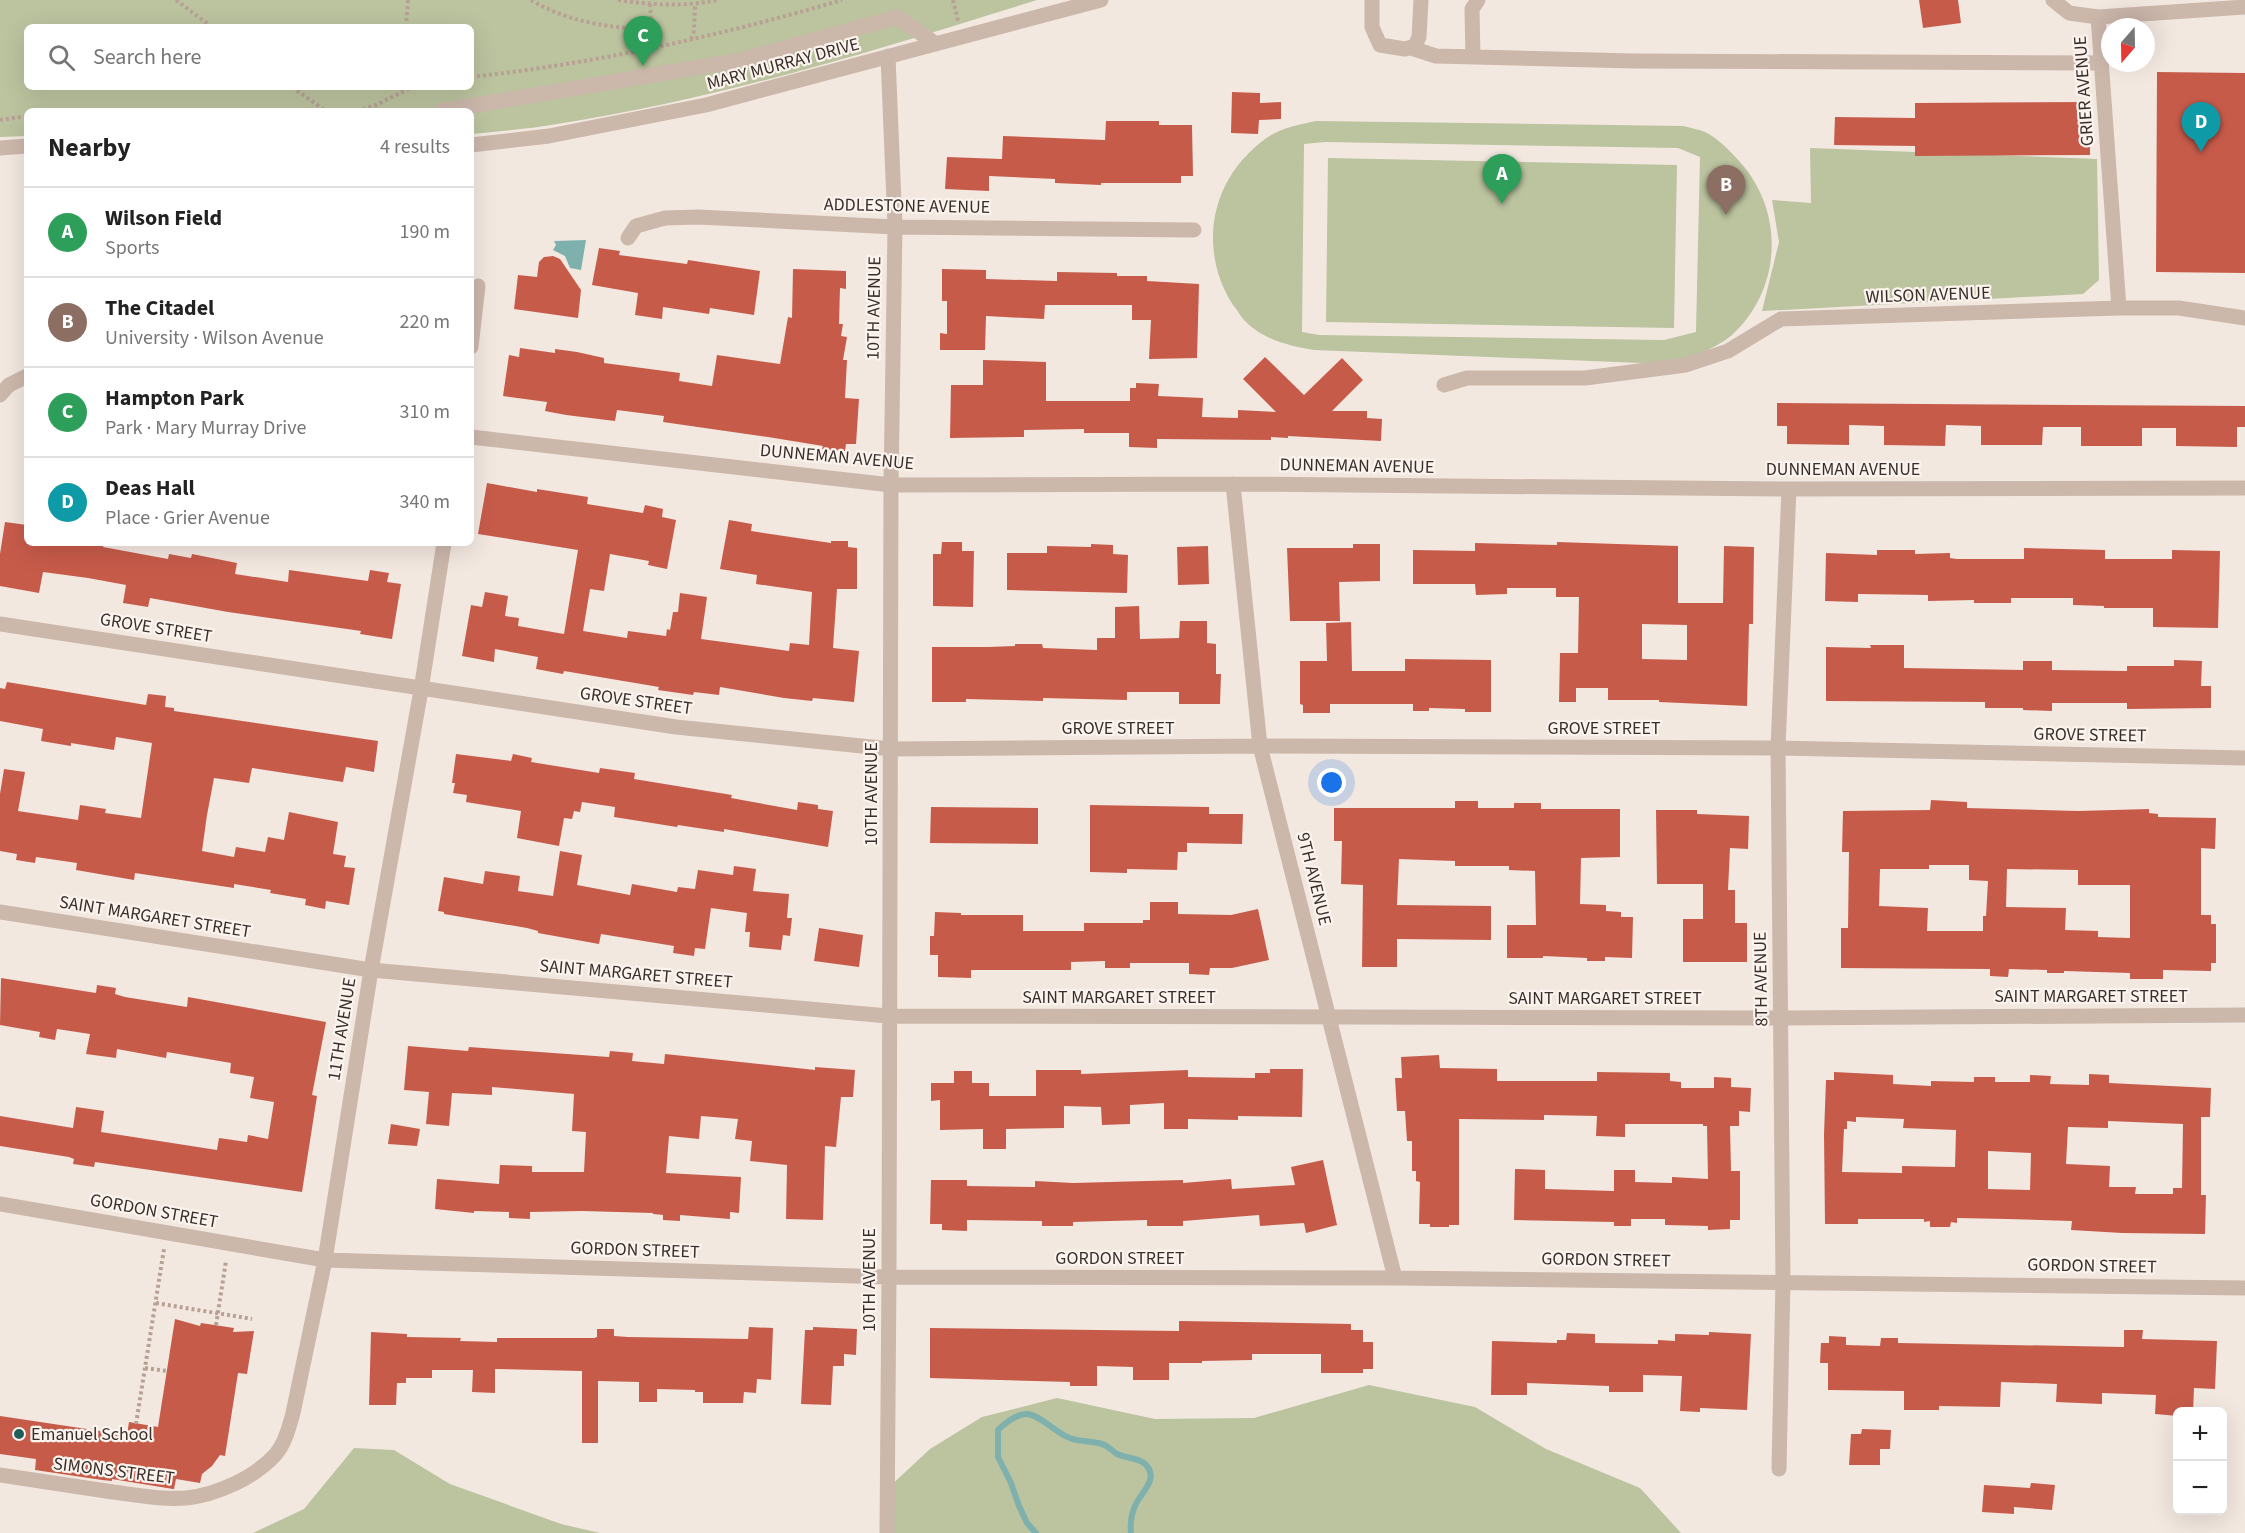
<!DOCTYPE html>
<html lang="en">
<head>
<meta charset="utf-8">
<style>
	:root { --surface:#fff; --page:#f2f2f2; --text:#222; --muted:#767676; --line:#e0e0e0; --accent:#1f5c5a }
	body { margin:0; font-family:"Source Sans 3",sans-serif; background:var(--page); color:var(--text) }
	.controls { position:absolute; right:18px; bottom:18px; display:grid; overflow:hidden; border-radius:9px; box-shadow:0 6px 24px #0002 }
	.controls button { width:54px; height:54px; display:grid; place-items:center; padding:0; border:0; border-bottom:2px solid var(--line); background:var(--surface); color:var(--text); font:30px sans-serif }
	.compass { position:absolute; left:2101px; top:18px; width:54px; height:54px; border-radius:50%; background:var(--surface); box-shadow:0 6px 24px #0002; rotate:200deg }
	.you { position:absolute; left:1332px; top:783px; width:21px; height:21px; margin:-15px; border:4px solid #fff; border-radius:50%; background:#1a73e8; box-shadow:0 0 0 9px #1a73e833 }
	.badge { display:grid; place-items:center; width:39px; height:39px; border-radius:50%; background:var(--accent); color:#fff; font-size:20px; font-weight:700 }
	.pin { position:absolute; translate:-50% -50px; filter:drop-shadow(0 2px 3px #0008) }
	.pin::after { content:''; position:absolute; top:32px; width:21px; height:18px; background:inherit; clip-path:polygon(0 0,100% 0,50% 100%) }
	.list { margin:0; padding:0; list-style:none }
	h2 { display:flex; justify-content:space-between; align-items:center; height:78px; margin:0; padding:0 24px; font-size:26px }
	h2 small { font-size:20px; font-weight:400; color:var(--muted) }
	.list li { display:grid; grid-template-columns:39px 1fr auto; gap:18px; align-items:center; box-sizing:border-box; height:90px; padding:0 24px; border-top:2px solid var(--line) }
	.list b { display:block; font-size:22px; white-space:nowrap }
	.list p { margin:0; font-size:20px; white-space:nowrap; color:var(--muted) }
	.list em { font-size:20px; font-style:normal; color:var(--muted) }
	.icon { flex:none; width:33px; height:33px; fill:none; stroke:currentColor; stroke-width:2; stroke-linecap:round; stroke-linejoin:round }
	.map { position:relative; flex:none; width:2245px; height:1533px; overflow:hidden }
	.search { position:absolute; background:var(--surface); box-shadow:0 6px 24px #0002; left:24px; top:24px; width:450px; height:66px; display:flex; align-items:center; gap:15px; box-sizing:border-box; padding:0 21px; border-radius:9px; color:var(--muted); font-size:22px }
	.panel { position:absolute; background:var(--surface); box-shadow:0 6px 24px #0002; left:24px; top:108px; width:450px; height:438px; border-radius:9px }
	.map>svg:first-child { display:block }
	.green { fill:#bbc39f; fill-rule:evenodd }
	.water { fill:#7eb1ae }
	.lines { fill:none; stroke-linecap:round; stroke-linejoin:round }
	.stream { stroke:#7eb1ae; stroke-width:6 }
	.building { fill:#c75b4a; fill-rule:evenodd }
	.path { stroke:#b8a095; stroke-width:4; stroke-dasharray:3 3; stroke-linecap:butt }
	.minor { stroke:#ccb7ab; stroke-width:15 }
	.poi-dot { fill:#1f5c5a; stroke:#fbf3ed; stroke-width:2 }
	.labels { text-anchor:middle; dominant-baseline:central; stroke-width:4.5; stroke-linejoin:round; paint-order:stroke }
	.street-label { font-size:18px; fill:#3a2e2a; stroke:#fbf3ed }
	.poi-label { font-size:18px; fill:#3a2e2a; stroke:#fbf3ed; text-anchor:start }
</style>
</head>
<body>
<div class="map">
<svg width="2245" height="1533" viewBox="0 0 2245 1533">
	<rect width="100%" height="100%" fill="#f3e8e0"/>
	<path class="green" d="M0 0H1037C880 49 720 99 557 124 529 129 500 131 471 134V111H27V136L0 137ZM27 27H471V87H27Z
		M1316 121 1683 126C1690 128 1698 129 1705 132 1719 139 1730 151 1740 162 1785 212 1782 289 1732 335 1719 346 1690 360 1674 362 1663 364 1652 363 1641 363L1314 350C1288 346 1262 339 1244 320 1240 316 1237 309 1233 305 1202 257 1207 195 1248 154 1256 146 1266 137 1277 132 1289 126 1303 124 1316 121ZM1325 142 1678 148 1700 157 1696 332 1664 340 1319 335 1302 332 1304 144Z
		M1810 148 2097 159 2099 280 2083 294 1762 311 1779 242 1772 200 1811 203Z
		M1328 158 1677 165 1674 328 1326 322Z
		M1369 1385 1475 1407 1546 1449 1640 1488 1681 1533H887V1489L930 1449 982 1417 1057 1398 1155 1419 1254 1418Z
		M354 1448 394 1450 450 1484 561 1524 600 1533H253L304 1509Z"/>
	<path class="water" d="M586 240 581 270 570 268 565 256 553 250 556 245 554 241Z"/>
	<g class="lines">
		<path class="stream" d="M1036 1533 1027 1523 1019 1506 1011 1483 998 1457V1430C1005 1423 1015 1415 1026 1414 1038 1413 1057 1434 1070 1438 1080 1442 1091 1441 1102 1444 1107 1445 1112 1451 1117 1454 1127 1459 1143 1457 1149 1469 1156 1482 1139 1495 1135 1506 1131 1515 1130 1523 1131 1533"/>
	</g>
	<path class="building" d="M1919 0H1958L1961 23 1923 28Z
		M2157 72 2245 73V273L2156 272Z
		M1232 92 1260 93V103L1281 102V119L1259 120 1258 134 1231 133Z
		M2090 102V155L1915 156V146L1834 145 1835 117 1915 118V103Z
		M1106 121H1159V125H1192L1193 176H1181V183H1101V185L1055 183V179L989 176V191L945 189 947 157 1002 159 1003 136 1105 140Z
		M599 248 620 251 619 255 687 264 688 260 760 271 754 315 710 308 709 314 663 307 662 319 635 315 638 293 592 285Z
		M553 256 560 259 581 290 578 318 514 309 518 275 537 277 539 262 544 257Z
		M793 269 846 271V289L840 288 839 324H843L841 336 847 337 843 360H847L845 398 859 399 856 444H846L845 451 822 449 823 446 768 437 663 422 664 416 617 410 615 421 566 415 545 411 547 402 503 396 509 355 519 357 520 348 555 353V349L577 352 604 358V363L680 373 679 381 712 386 717 355 780 364 788 317 792 318Z
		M942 269 986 270V279L1057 281V272L1117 273V276H1147V281L1199 284 1197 358 1149 359 1151 320H1132V305H1045L1044 319 986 316 985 350H940V333L947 334V301H942Z
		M1265 357 1304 395 1342 358 1363 380 1332 411H1367V418L1382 419 1381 441 1288 436V438L1271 437V440L1157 439V448L1129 447V433H1084V429L1024 430V437L950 438 951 385H983V360L1046 362V401H1130V388H1136V383L1159 384 1158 396 1203 398 1202 417 1238 418V410L1276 412 1243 379Z
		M1777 403 2245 406V427H2237V447L2176 446V428H2142V446H2081V427H2043L2042 445H1981V426L1946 425 1945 446 1884 445V426L1849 425V445L1787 444V426H1777Z
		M487 483 537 492V489L588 497 587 504 643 513 645 505 663 509 662 517 676 520 667 569 648 565 649 561 610 554 604 591 590 589 583 631 627 638 628 631 666 636 667 629 670 630 673 612H678L680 593 707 597 701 639 789 651 790 643 809 645 812 592 756 584 757 575 720 569 729 520 752 524 751 531 831 543V541H848V547L857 548V589H837L833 648 859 651 854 702 813 698 812 701 784 698 720 687 719 695 694 692 693 695 658 690 659 687 564 671 563 674 536 669 538 657 495 649 494 662 462 656 471 605 482 607 485 592 508 596 505 616 519 618 518 626 564 634 578 550 478 534Z
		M5 522 27 525V543H104L103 547 168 559 169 554 191 558 192 554 237 563 235 574 288 582 289 570 368 581 370 570 389 573 387 582 401 584 392 639 360 634 361 631 228 612 150 598 148 607 123 603 126 585 88 578 43 572 39 593 0 586V554Z
		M942 542H962V551H974L973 607 933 606V554H941Z
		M1557 542 1678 546V603H1723L1724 546 1754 547 1753 624H1749L1747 706 1659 702V700H1608V688H1576V702H1559L1560 653H1578L1579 597H1556V588H1507V594L1476 595 1475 584H1413V550L1475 551V543L1557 545ZM1642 624 1687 625V660L1642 659Z
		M1091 544 1113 545V554L1128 555 1127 593 1007 590V553H1047V546L1091 547Z
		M1353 544H1380V581L1339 582 1340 621H1290L1287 548H1353Z
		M1208 546 1209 584 1178 585 1177 547Z
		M2024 548 2105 550V559H2172V550L2220 551 2218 628 2153 627V608H2104V606L2073 605V598H2011V603H1974V600L1928 601V595L1858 594V602L1825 601 1826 553 1877 555V550H1915V554L1950 553V558L1957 559H2024Z
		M1139 606 1140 639 1179 638 1180 621H1207V643L1216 644V674H1221L1220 704H1179V692H1127V700L1043 698V701L966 699V702H932V647H988L1015 646V644H1042L1043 648 1097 650V638H1115V607Z
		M1351 622 1352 671H1405V659L1491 660V712H1465V709L1429 708V711H1413V704H1330V713H1303V705L1300 704V661H1327L1326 623Z
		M1870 645H1904V668L2023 670V661H2052V670L2127 671V666H2174V660L2202 661 2201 686H2211V708L2127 709V703H2052V711L2023 710V708H1985V702L1826 701V647L1871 648Z
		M7 682 146 705 148 694 166 696 165 707 174 708V711L378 741 374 772 346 767 343 782 252 768 249 783 214 778 207 815 202 851 234 857 236 847 265 852 268 837 284 840 289 812 338 822 333 854 346 856 344 867 355 868 349 905 326 901 325 909 305 905 306 899 270 893 271 890 234 884V888L135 873 134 880 76 870 77 863 36 857 35 863 16 860 17 854 0 851V794L4 769 25 772 18 811 78 820 80 805 106 809 105 813 141 818 152 743 116 737 114 750 71 743V746L41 741 43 729 0 721V688L5 689Z
		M456 754 511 761 513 754 532 758 531 762 599 773 600 768 635 773 634 779 732 795 731 798 797 810 798 802 818 805V809L833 811 828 847 724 829V832L678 825 677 827 614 817 615 807 582 802 580 812 574 811 572 819 564 818 559 846 517 838 521 811 466 802 467 795 453 793 455 783H452Z
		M1931 800 1967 802V808L2078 811 2149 809V813L2158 814V817L2216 818 2215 849 2201 848V915H2211V924H2216V963H2211V971L2163 970V979H2130V973L2064 971V973H2047V970L2009 969 2008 977 1990 976V969L1841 968V928H1848L1849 852H1842L1843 811 1930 810ZM1929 865H1969V880L1988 881 1986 916H1983V931H1927L1928 908 1879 906 1880 869H1929ZM2007 869 2078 870V885H2130V938L2098 937V931L2065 930 2066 908 2006 907Z
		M1455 801H1478V808H1514V803H1541V809H1620V857L1581 858 1580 904 1606 905V911L1621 912V917H1633L1632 958 1605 957V961H1587V958L1543 956V958H1507V925H1536L1535 871 1509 870V866H1455V861L1399 859 1397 905 1491 906V940L1397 939V967H1362L1363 885 1341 884 1342 841H1334V808H1455Z
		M1090 805 1209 807V814H1243L1242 844 1187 843V852H1178L1177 870 1127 869V873L1090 872Z
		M931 807 1038 808V844L930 843Z
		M1656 810H1697V814L1749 816 1748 849 1730 848 1728 890H1735V923H1747V962H1683V919H1703V884H1657Z
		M560 851 582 855 577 885 630 895 632 884 677 892 678 887 695 889 698 870 733 875 734 866 756 869 753 891 789 894 787 918H792L790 936 783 935 781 950 749 947 750 932H745L747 913 711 908 705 949 695 948 694 956 673 953 674 946 601 934 599 944 538 933V931L527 928 444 914V912L438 911 444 877 483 884 485 871 520 876 518 891 553 896Z
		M1150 902H1178V914L1231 915 1258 909 1269 960 1232 968H1210L1209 975 1189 974V963H1130V968H1105V961L1071 962V970H971V978L938 977V955H930V936H934L935 912 961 913V915H1023V931H1084V923H1143V920H1150Z
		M819 928 863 935 859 967 814 961Z
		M1 978 96 993 97 985 116 988 115 994 125 997 187 1007 188 997 326 1022 312 1095 317 1096 302 1192 95 1162 94 1167 73 1164 74 1159 69 1157 0 1146V1116L73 1128 76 1107 104 1111 101 1132 217 1150 219 1138 247 1142 248 1135 268 1139 274 1102 250 1098 254 1077 230 1073 231 1063 167 1052 166 1058 117 1049 116 1058 86 1054 90 1034 57 1029 55 1040 39 1037 40 1032 0 1025Z
		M408 1046 468 1051 469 1047 609 1057 610 1051 633 1053 632 1061 664 1064 665 1054 815 1070V1067L855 1070 853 1097H841L836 1147 825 1146 823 1220 786 1219 787 1165 750 1161 752 1141 735 1139 738 1119 701 1116 699 1139 669 1136 666 1173 741 1177 739 1213 730 1212V1219L680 1215V1221L663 1220V1215L653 1214V1213L582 1211 530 1212V1219L509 1218V1212L474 1211V1213L435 1209 437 1179 499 1184 500 1165 532 1166V1172H584L586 1132 572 1131 574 1094 492 1087V1095L452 1093 449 1126 426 1124 429 1092 404 1090Z
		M1439 1055 1440 1068 1497 1069V1081H1597V1072L1670 1073V1081L1681 1082V1088H1714V1077L1731 1078V1087L1751 1088 1750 1112 1739 1111V1126H1730L1731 1171H1740V1220H1730V1229L1708 1230V1226L1665 1225V1219H1631V1226H1614V1222L1514 1220 1515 1169 1545 1170V1189L1614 1191V1170H1635V1182L1672 1183V1177L1708 1179 1707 1126H1703V1124H1625V1137L1596 1136 1597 1116 1544 1115V1120L1459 1119V1225H1449V1227H1430V1224H1419L1420 1182 1416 1181V1171H1412V1141H1407L1405 1111H1397L1395 1078H1402L1401 1057Z
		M1270 1069H1303L1302 1117 1238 1116V1120L1188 1119V1129H1164V1103L1130 1105V1124L1102 1125 1101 1107 1064 1106V1128L1006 1129V1149H983V1129L940 1130V1100L931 1101V1083H954V1071H972V1083H989V1096H1036V1070H1081V1074L1188 1070V1077L1255 1078V1073H1270Z
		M1834 1072 1893 1075V1084L1931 1086V1081L1974 1082V1077H1995V1082H2030V1075L2051 1076 2050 1084 2089 1085V1074L2109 1075V1083L2211 1088 2210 1117H2201V1195H2206L2205 1234 2122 1233 2071 1230 2072 1221 2007 1219 1957 1218V1223L1951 1222 1950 1227H1930V1221L1924 1222V1219H1858V1224H1825L1824 1134 1826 1080H1834ZM1856 1117 1904 1119 1903 1128 1956 1130 1955 1167 1902 1166V1173L1842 1172 1844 1129H1847V1121L1856 1122ZM2108 1121 2183 1124 2182 1188H2173V1194H2135L2136 1187H2109L2110 1166 2066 1164 2068 1127 2108 1128ZM1988 1151 2031 1153 2030 1190 1988 1189Z
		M391 1124 420 1129 417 1146 388 1144Z
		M1323 1160 1337 1225 1306 1233 1304 1223 1260 1226 1259 1215 1183 1221V1226H1147V1220L1073 1222V1226H1042V1221L967 1220V1231L942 1230V1224H930L931 1180H967V1186L1035 1187V1181L1073 1183 1183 1180V1183L1231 1179 1232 1189 1295 1185 1291 1167Z
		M175 1319 200 1326 201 1323 234 1328 233 1332 254 1331 247 1374 238 1373 225 1456 220 1455 212 1466 202 1474 200 1483 176 1479 174 1489H173L112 1479V1481L102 1480 35 1470 36 1459 0 1454V1416L127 1435 129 1422 158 1427Z
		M1179 1321 1351 1324V1330H1363V1342H1373V1369H1363V1373H1321V1354H1252V1360L1202 1361V1363H1169V1380H1133V1367L1097 1366V1386H1070V1382L930 1378V1328L1179 1331Z
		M749 1327 773 1328 771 1380 757 1379 756 1393 744 1392 743 1403H703V1392H695V1390L657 1389V1402H639V1382L598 1381V1443H582V1371L495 1369V1393L472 1392 473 1370H432V1378H406V1383H397L396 1405H369L371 1332 407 1334V1337L461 1338 460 1341 497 1342V1338H594L597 1337V1329H614V1336L628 1337 748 1339Z
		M813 1327 857 1329 856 1355 844 1354V1366H833L831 1405 801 1404 805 1330H813Z
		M2124 1330H2143L2142 1339 2217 1341 2215 1389 2194 1388 2193 1412H2178V1416L2155 1414 2156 1395 2102 1393V1404L2056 1402 2057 1384 2001 1382 2000 1407 1939 1406V1410H1904V1391L1828 1390V1363H1820L1821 1343H1829V1336L1846 1337V1345L1880 1346 1881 1338H1898V1343L2124 1347Z
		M1709 1332 1751 1334 1747 1410 1700 1408V1412L1680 1411 1682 1376 1643 1375V1392H1609V1386L1527 1383V1395H1491L1492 1341 1557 1343V1340H1566L1567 1333 1595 1334V1343L1658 1344V1340L1675 1341V1334L1709 1335Z
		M1862 1429 1891 1430 1890 1449H1880V1465H1849L1851 1434H1861Z
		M2031 1483 2055 1485 2052 1510 2014 1507V1514L1982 1512 1984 1485 2030 1488Z"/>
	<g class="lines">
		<path class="path" d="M176 0 212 27
			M531 0C566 21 610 29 652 29L655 40 660 46
			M618 0C652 5 684 7 717 0
			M953 0 958 21
			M650 4 652 29
			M406 27 408 0
			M691 39 694 31 695 4
			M471 77C598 63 719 36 842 0
			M292 87 326 111
			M357 111 376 105 412 87
			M0 120 27 116
			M156 1303 252 1319
			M216 1325 226 1261
			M145 1368 167 1371
			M136 1424 164 1249"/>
		<path class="minor" d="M1372 0V27L1380 45 1405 49 1415 46 1419 37 1421 0
			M2053 0 2069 13 2098 17
			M1411 48 1436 56 1634 61 2102 63
			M1473 57 1472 9 1478 0
			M441 111 741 60 897 17 936 44
			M471 145 549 136 706 105 1101 0
			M0 148 27 146
			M628 238 636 226 665 218 698 217 895 227 1194 230
			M2119 308 2098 17 2245 7
			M471 347 478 286
			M1444 385 1467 378H1585L1686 365 1728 351 1781 319 2119 308H2179L2245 318
			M0 395 9 385 27 376
			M471 437 891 485 1233 484 1789 489 2245 488
			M1233 484 1260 746 1395 1278
			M0 624 676 727 891 749 1260 746 1778 748 2245 758
			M0 912 371 970 888 1016 1781 1018 2245 1015
			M0 1204 325 1260 889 1277 1395 1278 2245 1288
			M1779 1469 1783 1281 1778 748 1789 489
			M0 1475C38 1481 75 1486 113 1492 137 1495 162 1500 186 1498 216 1495 254 1478 275 1455 285 1444 289 1427 293 1413L325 1260 371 970 421 690 444 543
			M887 1533 889 1277 891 485 895 227 888 56"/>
	</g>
	<circle class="poi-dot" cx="19" cy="1434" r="6"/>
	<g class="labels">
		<g class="street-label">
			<text transform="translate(783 64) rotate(-15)">MARY MURRAY DRIVE</text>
			<text transform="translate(2084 91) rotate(-94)">GRIER AVENUE</text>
			<text transform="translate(907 206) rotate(1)">ADDLESTONE AVENUE</text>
			<text transform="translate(1928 295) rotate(-2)">WILSON AVENUE</text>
			<text transform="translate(874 308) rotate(-89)">10TH AVENUE</text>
			<text transform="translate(837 457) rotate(5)">DUNNEMAN AVENUE</text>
			<text transform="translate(1357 466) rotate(1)">DUNNEMAN AVENUE</text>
			<text x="1843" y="469">DUNNEMAN AVENUE</text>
			<text transform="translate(156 628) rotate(9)">GROVE STREET</text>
			<text transform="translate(636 701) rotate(8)">GROVE STREET</text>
			<text x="1118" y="728">GROVE STREET</text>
			<text x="1604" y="728">GROVE STREET</text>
			<text transform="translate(2090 735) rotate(1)">GROVE STREET</text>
			<text transform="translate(871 794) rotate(-90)">10TH AVENUE</text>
			<text transform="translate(1314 879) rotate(76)">9TH AVENUE</text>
			<text transform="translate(155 917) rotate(9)">SAINT MARGARET STREET</text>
			<text transform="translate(636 974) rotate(5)">SAINT MARGARET STREET</text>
			<text transform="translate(1761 979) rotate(-91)">8TH AVENUE</text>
			<text x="2091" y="996">SAINT MARGARET STREET</text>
			<text x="1119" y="997">SAINT MARGARET STREET</text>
			<text x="1605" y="998">SAINT MARGARET STREET</text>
			<text transform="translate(342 1029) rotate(-81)">11TH AVENUE</text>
			<text transform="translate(154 1211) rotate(10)">GORDON STREET</text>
			<text transform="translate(635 1250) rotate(2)">GORDON STREET</text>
			<text x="1120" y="1258">GORDON STREET</text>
			<text transform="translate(1606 1260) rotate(1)">GORDON STREET</text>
			<text transform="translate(2092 1266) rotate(1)">GORDON STREET</text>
			<text transform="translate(869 1280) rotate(-90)">10TH AVENUE</text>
			<text transform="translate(114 1471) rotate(7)">SIMONS STREET</text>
		</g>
		<g class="poi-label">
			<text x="31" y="1434">Emanuel School</text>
		</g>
	</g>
</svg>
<div class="controls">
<button>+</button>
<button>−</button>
</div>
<svg class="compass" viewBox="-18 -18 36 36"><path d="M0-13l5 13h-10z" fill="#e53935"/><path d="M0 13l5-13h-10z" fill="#767676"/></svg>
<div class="you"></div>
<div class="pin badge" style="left:1502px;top:204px;background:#2e9e5b">A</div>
<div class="pin badge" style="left:1726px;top:215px;background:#8d6e63">B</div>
<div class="pin badge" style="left:643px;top:66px;background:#2e9e5b">C</div>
<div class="pin badge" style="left:2201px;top:152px;background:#0f9aa8">D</div>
<div class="search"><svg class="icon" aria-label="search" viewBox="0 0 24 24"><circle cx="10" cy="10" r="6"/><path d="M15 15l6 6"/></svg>Search here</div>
<section class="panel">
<h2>Nearby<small>4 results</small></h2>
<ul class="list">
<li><span class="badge" style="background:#2e9e5b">A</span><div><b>Wilson Field</b><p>Sports</p></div><em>190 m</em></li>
<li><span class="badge" style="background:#8d6e63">B</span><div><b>The Citadel</b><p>University · Wilson Avenue</p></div><em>220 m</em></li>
<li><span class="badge" style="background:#2e9e5b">C</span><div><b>Hampton Park</b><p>Park · Mary Murray Drive</p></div><em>310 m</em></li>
<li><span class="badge" style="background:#0f9aa8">D</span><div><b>Deas Hall</b><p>Place · Grier Avenue</p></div><em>340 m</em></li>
</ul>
</section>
</div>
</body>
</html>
